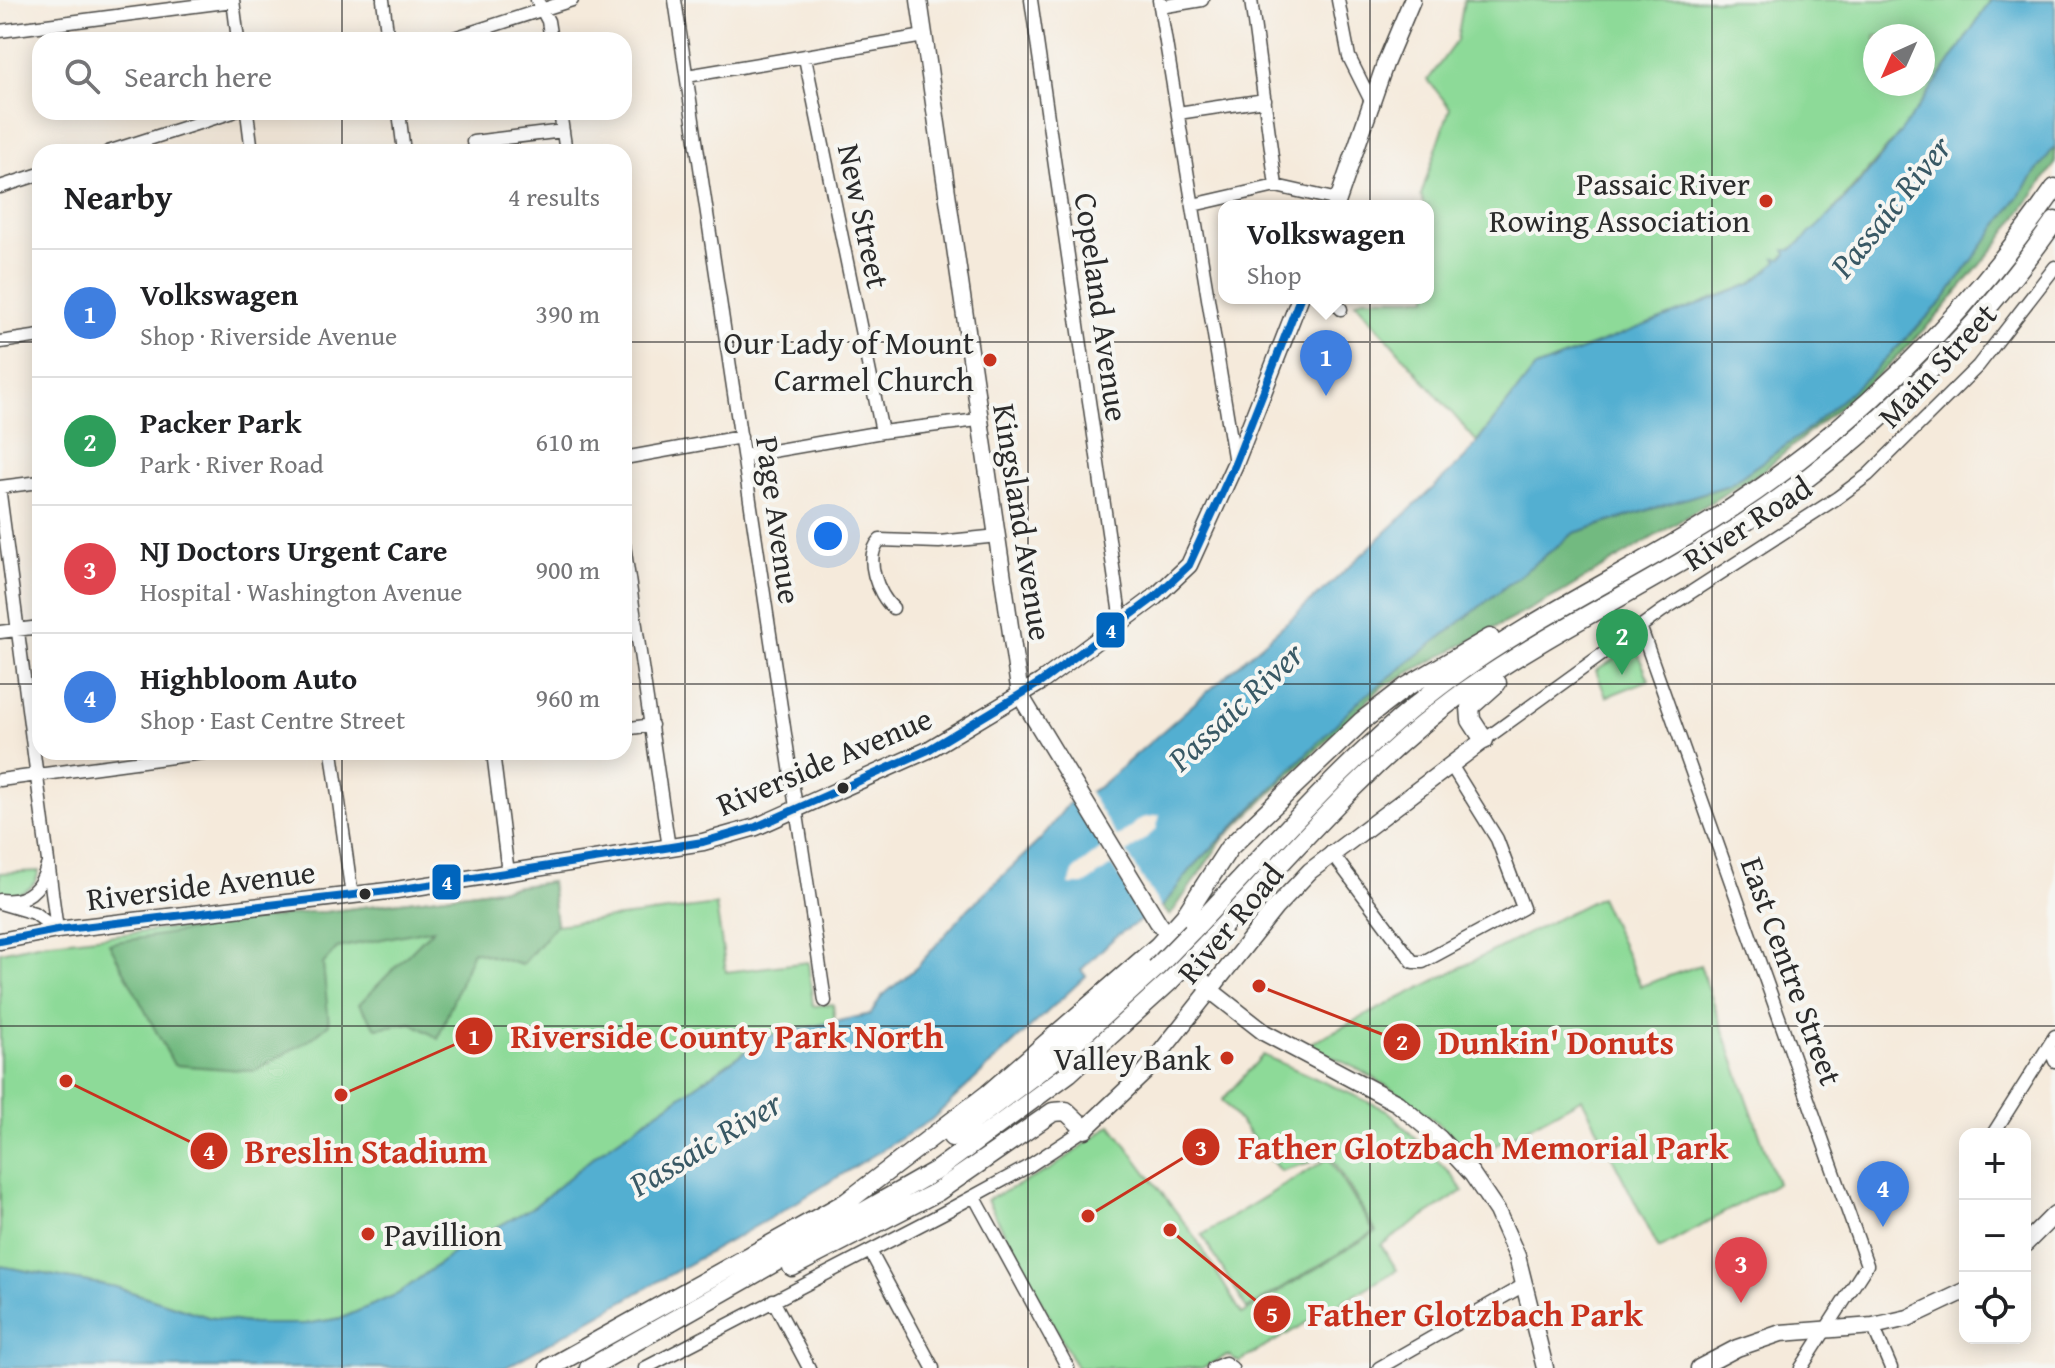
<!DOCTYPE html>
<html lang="en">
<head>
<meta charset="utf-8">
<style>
	:root { --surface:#fff; --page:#f6f6f6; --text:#202124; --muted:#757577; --line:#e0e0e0; --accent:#c8321e }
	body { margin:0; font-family:"Gentium Book Plus",serif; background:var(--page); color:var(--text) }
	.controls { position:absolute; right:24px; bottom:24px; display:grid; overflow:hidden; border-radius:16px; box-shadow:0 4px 20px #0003 }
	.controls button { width:72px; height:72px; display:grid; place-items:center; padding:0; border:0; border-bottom:2px solid var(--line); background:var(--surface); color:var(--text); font:40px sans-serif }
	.compass { position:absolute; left:1863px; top:24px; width:72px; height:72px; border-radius:50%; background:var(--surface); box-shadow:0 4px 20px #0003; rotate:225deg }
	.you { position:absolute; left:828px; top:536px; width:28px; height:28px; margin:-20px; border:6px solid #fff; border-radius:50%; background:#1a73e8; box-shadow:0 0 0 12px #1a73e833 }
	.badge { display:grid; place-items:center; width:52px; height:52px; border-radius:50%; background:var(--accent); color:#fff; font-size:26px; font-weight:700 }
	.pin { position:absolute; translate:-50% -66px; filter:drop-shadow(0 2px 4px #0008) }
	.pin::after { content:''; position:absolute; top:42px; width:28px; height:24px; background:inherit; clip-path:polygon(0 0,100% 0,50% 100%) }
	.popup { position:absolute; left:1218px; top:200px; width:216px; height:104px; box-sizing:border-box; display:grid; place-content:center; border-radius:16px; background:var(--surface); filter:drop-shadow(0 2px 6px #0005); font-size:26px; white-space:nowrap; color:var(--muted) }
	.popup b { font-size:30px; color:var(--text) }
	.popup::after { content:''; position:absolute; left:50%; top:100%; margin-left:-16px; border:16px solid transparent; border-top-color:var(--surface) }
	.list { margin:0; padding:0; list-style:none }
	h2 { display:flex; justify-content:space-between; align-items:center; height:104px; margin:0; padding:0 32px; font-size:34px }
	h2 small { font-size:26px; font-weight:400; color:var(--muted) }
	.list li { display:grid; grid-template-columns:52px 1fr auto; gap:24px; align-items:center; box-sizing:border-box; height:128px; padding:0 32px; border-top:2px solid var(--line) }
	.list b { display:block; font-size:30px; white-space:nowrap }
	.list p { margin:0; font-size:26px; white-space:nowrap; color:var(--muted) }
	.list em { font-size:26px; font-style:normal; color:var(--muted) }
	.icon { flex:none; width:44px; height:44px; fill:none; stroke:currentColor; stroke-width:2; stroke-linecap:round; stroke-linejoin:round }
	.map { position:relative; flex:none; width:2055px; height:1368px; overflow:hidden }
	.search { position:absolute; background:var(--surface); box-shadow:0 4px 20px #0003; left:32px; top:32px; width:600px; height:88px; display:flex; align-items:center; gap:20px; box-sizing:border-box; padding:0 28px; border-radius:24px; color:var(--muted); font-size:30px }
	.panel { position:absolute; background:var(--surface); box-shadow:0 4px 20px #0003; left:32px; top:144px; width:600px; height:616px; border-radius:24px }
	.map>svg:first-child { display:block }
	.green { fill:#8dda98; stroke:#5c8262; stroke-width:2; fill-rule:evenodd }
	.forest { fill:#72ba80; stroke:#4e7256; stroke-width:2 }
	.water { fill:#53afd1; stroke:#3f6d7e; stroke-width:2 }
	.pier { fill:#f5eadb }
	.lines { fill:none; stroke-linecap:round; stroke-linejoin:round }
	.minor-casing { stroke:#494845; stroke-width:15 }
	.major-casing { stroke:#494845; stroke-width:19 }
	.highway-casing { stroke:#494845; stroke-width:21 }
	.minor { stroke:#fff; stroke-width:12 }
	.major { stroke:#fff; stroke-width:16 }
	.highway { stroke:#fff; stroke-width:18 }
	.highway-bridge-casing { stroke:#494845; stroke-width:21; stroke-linecap:butt }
	.highway-bridge { stroke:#fff; stroke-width:18 }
	.bus-1-casing { stroke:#f6f6f2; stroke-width:14 }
	.bus-1 { stroke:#0065bd; stroke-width:8 }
	.grid { fill:none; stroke:#2b2b2b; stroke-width:2; stroke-opacity:0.55 }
	.poi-dot { fill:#c8321e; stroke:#f6f6f2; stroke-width:3 }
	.bus-dot { fill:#2b2b2b; stroke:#f6f6f2; stroke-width:3 }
	.labels { text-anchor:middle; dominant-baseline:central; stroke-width:8; stroke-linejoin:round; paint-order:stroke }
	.poi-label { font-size:32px; fill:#2b2b2b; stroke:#f6f6f2; text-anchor:end }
	.street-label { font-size:32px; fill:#2b2b2b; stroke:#f6f6f2 }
	.water-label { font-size:34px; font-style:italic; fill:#395965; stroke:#f6f6f2 }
	.leader { fill:none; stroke:#c8321e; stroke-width:3 }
	.callout-dot { fill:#c8321e; stroke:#f6f6f2; stroke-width:3 }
	.mark-label { font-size:24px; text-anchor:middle; font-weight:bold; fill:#fff }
	.callout-label { font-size:34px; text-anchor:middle; font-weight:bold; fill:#c8321e; stroke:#f6f6f2; stroke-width:8; stroke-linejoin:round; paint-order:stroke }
	.line-badge { stroke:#f6f6f2; stroke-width:3 }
	.badge-label { font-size:22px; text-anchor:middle; font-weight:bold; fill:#fff }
</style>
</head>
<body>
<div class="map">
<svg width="2055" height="1368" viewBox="0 0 2055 1368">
	<rect width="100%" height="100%" fill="#f6f6f2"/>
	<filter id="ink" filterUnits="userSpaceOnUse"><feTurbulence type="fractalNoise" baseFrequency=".0125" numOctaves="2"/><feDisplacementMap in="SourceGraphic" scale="16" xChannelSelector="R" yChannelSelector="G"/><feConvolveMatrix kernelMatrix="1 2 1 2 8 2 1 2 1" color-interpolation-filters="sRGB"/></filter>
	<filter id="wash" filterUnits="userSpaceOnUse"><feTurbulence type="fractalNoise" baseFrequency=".006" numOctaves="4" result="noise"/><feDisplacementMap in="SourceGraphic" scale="32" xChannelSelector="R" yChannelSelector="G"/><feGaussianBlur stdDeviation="1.8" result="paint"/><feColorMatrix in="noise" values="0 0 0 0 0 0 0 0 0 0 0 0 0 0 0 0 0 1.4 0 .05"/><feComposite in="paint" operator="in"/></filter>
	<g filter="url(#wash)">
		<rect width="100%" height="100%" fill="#f5eadb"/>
		<path class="green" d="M1464 0H1991L1912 119 1819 227 1751 284 1535 368 1477 442 1356 302 1363 298H1428V253L1434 241 1428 206H1424L1421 195 1450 108 1428 80 1457 40ZM1875 36H1923V84H1875Z
			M1635 646 1649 680 1606 697 1596 671Z
			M39 871C35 891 18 897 0 893V873Z
			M551 882 556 925 716 905 726 972 808 962 813 1006 833 1004 835 1025 768 1036 597 1154 535 1206 463 1246 398 1294 342 1318 305 1324H254L208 1317 116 1287 0 1266V952L42 943 325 912Z
			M1600 897 1641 986 1700 965 1777 1183 1659 1249 1582 1098 1474 1157C1425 1106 1371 1072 1307 1045Z
			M1263 1055 1387 1110 1451 1174 1463 1191 1381 1245 1397 1270 1239 1362 1228 1355 1202 1368H1077L987 1200 1051 1169 1111 1125 1195 1237 1242 1314 1376 1232 1331 1156 1280 1171 1222 1100Z
			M1329 1158 1374 1232 1247 1309 1202 1235Z"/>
		<path class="forest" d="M2055 146V164L1999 242 1940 313 1886 368 1764 470 1561 593 1382 687 1223 839 1170 916 1162 907 1192 868 1359 701 1574 533 1729 485 1805 432 1875 370 1943 301Z
			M551 882 556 925 522 965 473 951 438 1038 412 1023 376 1028 359 1004 433 929 337 948 323 964 329 1024 311 1039 254 1071 174 1065 109 943 308 912H325Z"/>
		<path class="water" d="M1991 0H2055V146L1943 301 1875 370 1805 432 1729 485 1574 533 1359 701 1192 868 1162 907 1116 936 1081 970 1086 976 931 1120 779 1213 505 1368H0V1266L116 1287 208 1317 254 1324H305L342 1318 398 1294 463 1246 535 1206 597 1154 768 1036 871 1014 881 997 917 967 965 912 1040 840 1068 804 1099 787 1335 580 1465 458 1535 368 1751 284 1777 262 1775 258 1781 259 1787 254 1785 250H1791C1874 181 1932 89 1991 0Z"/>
		<path class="pier" d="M1087 789 1117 837 1142 818 1160 815 1156 830 1127 853 1163 911 1147 921 1112 865 1084 885H1069L1074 870 1102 848 1071 798Z"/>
	</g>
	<g filter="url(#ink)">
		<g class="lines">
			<g class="minor-casing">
				<path id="minor" d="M233 0 238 40
					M383 0 388 40
					M537 0 548 21 551 40
					M675 0 825 1001
					M1031 0 1121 622
					M1159 0 1235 463
					M1251 0 1276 186
					M1338 0 1349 57 1373 105
					M1160 7 1202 0
					M0 31 233 1
					M448 40 572 0
					M805 58 882 432
					M687 76 924 36
					M247 112 252 152
					M399 112 404 152
					M560 112 566 152
					M1178 113 1265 100
					M473 142 563 131
					M108 152 233 112
					M0 187 40 174
					M1193 205 1276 186 1338 200
					M1332 298 1341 309
					M0 342 40 336
					M744 456 882 432 978 420
					M624 458 741 437
					M0 487 40 482
					M0 494 57 930
					M624 545 669 848
					M893 608C878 595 863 557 880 540L939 542 998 536
					M1640 626 1867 1265 1801 1368
					M0 632 40 627
					M624 729 652 725
					M1484 740 1662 611 1837 498 1868 475 1978 366 2055 267
					M332 752 352 896
					M493 752 508 873
					M0 780 210 752
					M1331 852 1413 962H1423L1523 908 1497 839 1451 765
					M0 900C25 903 41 890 47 866
					M0 903 34 913 57 930
					M2049 1046 2055 1061
					M1993 1134 2055 1036
					M974 1196 1068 1368
					M870 1251 933 1368
					M773 1300 809 1368
					M1873 1326 1891 1368
					M645 1368 943 1213 1029 1166 1085 1129
					M1213 1368 1225 1363 1232 1368
					M1379 1368 1524 1285"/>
			</g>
			<g class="major-casing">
				<path id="major" d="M919 0 1020 695 1158 922 1210 990 1265 1033 1397 1103 1439 1138 1472 1174 1497 1211 1517 1256 1545 1368
					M1336 206 1385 64 1412 0
					M0 941 57 930 396 890 703 842 756 827 928 750 1041 682 1155 597 1189 565 1235 464 1300 298
					M1085 1129 1145 1072 1275 908 1310 871 1484 740
					M2025 1244 2055 1214
					M1699 1368 1737 1348 1781 1333 1873 1326 1908 1318 1965 1291"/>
			</g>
			<g class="highway-casing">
				<path id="highway" d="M1484 740 1471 720 1470 707 1497 683
					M1192 931C1275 843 1354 749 1451 678 1533 618 1625 575 1710 522 1848 435 1962 322 2055 188
					M1206 944C1288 857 1367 762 1465 691 1547 633 1639 590 1724 536 1854 453 1966 347 2055 221
					M952 1137 1057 1058 1156 968
					M844 1204 988 1094 1158 946 1185 916 1229 848 1362 721 1406 687 1490 638
					M792 1267 937 1192 1053 1112 1066 1111 1085 1129
					M549 1368 852 1199
					M589 1368 937 1170 1069 1073 1170 981"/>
			</g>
			<use href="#minor" class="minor"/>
			<use href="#major" class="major"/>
			<use href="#highway" class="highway"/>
			<g class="highway-bridge-casing">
				<path id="highway-bridge" d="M1156 968 1192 931
					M1170 981 1206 944"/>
			</g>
			<use href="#highway-bridge" class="highway-bridge"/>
			<g class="bus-1-casing">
				<path id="bus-1" d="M0 941 57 930 396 890 703 842 756 827 928 750 1041 682 1155 597 1189 565 1235 464 1300 298"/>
			</g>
			<use href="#bus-1" class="bus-1"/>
		</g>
	</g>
	<path class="grid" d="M342 0V40M685 0V1368M1028 0V1368M1370 0V1368M1712 0V1368M342 112V152M0 342H40M624 342H2055M0 684H40M624 684H2055M342 752V1368M0 1026H2055"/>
	<g class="poi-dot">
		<circle cx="1766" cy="201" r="8"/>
		<circle cx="990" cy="360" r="8"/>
		<circle cx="1227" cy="1058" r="8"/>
		<circle cx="368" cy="1234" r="8"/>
	</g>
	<g class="bus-dot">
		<circle cx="843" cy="788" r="7"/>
		<circle cx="365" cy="894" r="7"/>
	</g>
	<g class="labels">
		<g class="poi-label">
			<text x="1750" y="183">Passaic River<tspan x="1750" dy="37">Rowing Association</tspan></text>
			<text x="974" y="342">Our Lady of Mount<tspan x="974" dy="37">Carmel Church</tspan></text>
			<text x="1211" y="1058">Valley Bank</text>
			<text x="384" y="1234" text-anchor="start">Pavillion</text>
		</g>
		<g class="street-label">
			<text transform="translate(864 216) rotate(78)">New Street</text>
			<text transform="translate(1102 307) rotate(82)">Copeland Avenue</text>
			<text transform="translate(1937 365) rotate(-47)">Main Street</text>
			<text transform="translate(779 520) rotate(82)">Page Avenue</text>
			<text transform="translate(1023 522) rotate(81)">Kingsland Avenue</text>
			<text transform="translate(1747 523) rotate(-33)">River Road</text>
			<text transform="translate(824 761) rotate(-23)">Riverside Avenue</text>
			<text transform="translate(201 885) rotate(-7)">Riverside Avenue</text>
			<text transform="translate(1230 923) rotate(-50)">River Road</text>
			<text transform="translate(1792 971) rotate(70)">East Centre Street</text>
		</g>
		<g class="water-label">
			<text transform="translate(1890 206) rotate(-51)">Passaic River</text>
			<text transform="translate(1235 706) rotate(-43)">Passaic River</text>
			<text transform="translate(705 1143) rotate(-31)">Passaic River</text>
		</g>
	</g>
	<path class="leader" d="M341 1095L474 1036M1259 986L1402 1042M1088 1216L1201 1147M66 1081L209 1151M1170 1230L1272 1314"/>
	<g class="callout-dot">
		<circle cx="341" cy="1095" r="8"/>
		<circle cx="1259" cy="986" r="8"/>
		<circle cx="1088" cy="1216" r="8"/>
		<circle cx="66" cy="1081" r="8"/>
		<circle cx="1170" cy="1230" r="8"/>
		<circle cx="474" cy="1036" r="20"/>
		<circle cx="1402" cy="1042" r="20"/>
		<circle cx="1201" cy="1147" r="20"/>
		<circle cx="209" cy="1151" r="20"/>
		<circle cx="1272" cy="1314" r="20"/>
	</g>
	<g class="mark-label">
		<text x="474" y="1045">1</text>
		<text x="1402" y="1050">2</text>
		<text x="1201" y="1156">3</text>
		<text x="209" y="1160">4</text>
		<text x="1272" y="1323">5</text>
	</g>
	<g class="callout-label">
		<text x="727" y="1048">Riverside County Park North</text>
		<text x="1556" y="1054">Dunkin' Donuts</text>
		<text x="1483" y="1159">Father Glotzbach Memorial Park</text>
		<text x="366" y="1163">Breslin Stadium</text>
		<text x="1475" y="1326">Father Glotzbach Park</text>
	</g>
	<g class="line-badge">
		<rect x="1095" y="611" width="31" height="38" rx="8" fill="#0065bd"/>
		<rect x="431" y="863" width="31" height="38" rx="8" fill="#0065bd"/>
	</g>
	<g class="badge-label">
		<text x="1111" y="638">4</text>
		<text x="447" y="890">4</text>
	</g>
</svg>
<div class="controls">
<button>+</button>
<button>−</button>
<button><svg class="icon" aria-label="locate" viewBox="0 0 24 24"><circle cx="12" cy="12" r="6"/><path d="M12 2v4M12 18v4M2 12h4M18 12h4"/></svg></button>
</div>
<svg class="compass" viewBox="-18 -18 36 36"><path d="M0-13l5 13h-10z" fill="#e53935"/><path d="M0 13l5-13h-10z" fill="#757577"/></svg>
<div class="you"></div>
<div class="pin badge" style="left:1326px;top:396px;background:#3f7fe0">1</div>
<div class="popup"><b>Volkswagen</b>Shop</div>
<div class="pin badge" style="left:1622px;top:675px;background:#2e9e5b">2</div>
<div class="pin badge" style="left:1741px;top:1303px;background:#e0444e">3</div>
<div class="pin badge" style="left:1883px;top:1227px;background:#3f7fe0">4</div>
<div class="search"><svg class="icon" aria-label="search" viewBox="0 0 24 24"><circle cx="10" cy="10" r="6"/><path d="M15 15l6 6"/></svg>Search here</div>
<section class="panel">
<h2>Nearby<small>4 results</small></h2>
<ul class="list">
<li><span class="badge" style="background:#3f7fe0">1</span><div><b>Volkswagen</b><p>Shop · Riverside Avenue</p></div><em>390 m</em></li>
<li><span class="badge" style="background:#2e9e5b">2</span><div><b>Packer Park</b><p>Park · River Road</p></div><em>610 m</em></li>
<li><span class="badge" style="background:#e0444e">3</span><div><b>NJ Doctors Urgent Care</b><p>Hospital · Washington Avenue</p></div><em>900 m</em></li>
<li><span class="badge" style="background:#3f7fe0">4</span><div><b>Highbloom Auto</b><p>Shop · East Centre Street</p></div><em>960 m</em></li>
</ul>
</section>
</div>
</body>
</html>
